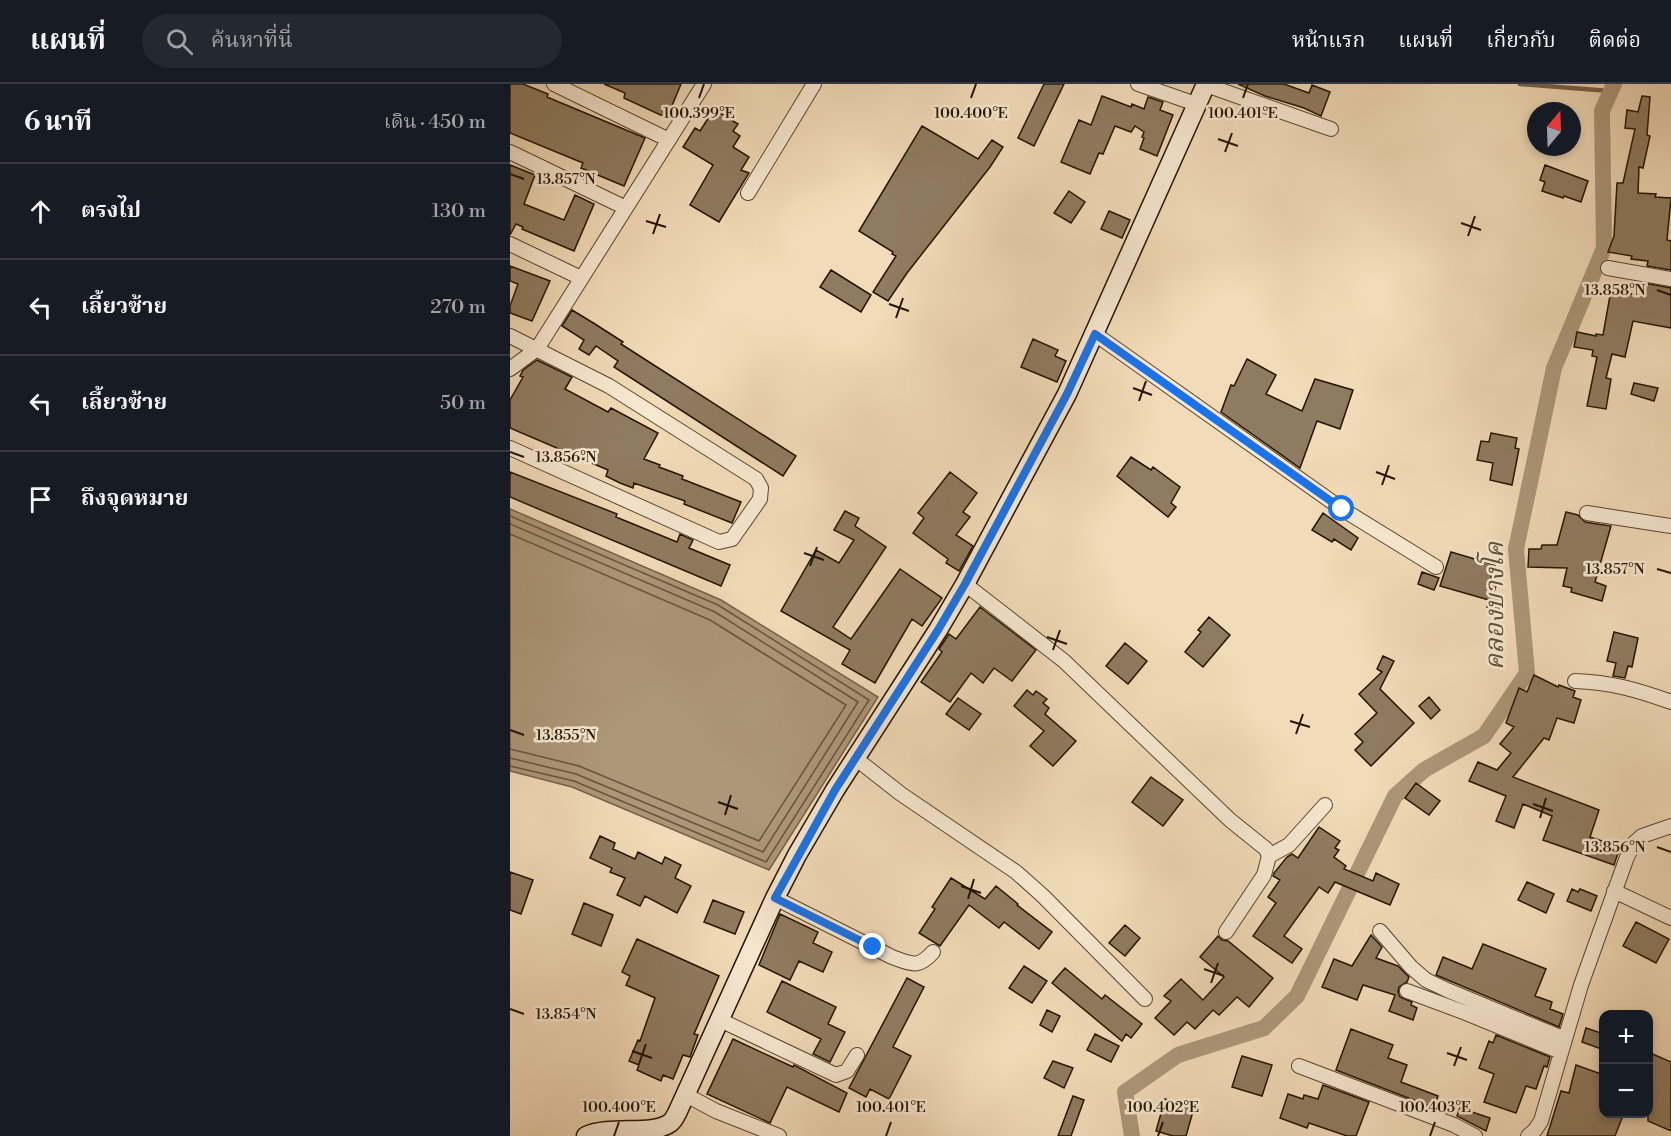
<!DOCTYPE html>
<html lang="th">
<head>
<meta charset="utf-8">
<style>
	:root { --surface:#171b24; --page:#242831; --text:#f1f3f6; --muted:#9ea1a6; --line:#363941 }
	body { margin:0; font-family:"Libre Bodoni","Noto Serif Thai",serif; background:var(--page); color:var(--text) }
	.controls { position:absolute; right:18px; bottom:18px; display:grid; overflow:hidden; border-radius:12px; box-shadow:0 3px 9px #0003 }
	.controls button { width:54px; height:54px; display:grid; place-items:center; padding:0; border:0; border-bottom:2px solid var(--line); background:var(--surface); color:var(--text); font:30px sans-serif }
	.compass { position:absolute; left:1017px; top:18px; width:54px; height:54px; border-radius:50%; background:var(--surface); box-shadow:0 3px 9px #0003; rotate:19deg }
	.stop { position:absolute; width:18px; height:18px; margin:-14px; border:4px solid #1a73e8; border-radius:50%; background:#fff }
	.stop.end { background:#1a73e8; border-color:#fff; box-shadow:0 2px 6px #0008 }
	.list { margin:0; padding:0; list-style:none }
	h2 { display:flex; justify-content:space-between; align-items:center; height:78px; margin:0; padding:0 24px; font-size:26px }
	h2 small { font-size:20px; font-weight:400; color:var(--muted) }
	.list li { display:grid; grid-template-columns:39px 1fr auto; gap:18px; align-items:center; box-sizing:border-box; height:96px; padding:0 24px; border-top:2px solid var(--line) }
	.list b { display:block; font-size:22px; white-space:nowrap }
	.list em { font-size:20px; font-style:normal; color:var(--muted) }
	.icon { flex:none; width:33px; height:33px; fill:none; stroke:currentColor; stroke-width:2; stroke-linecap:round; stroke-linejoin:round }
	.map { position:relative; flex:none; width:1161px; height:1052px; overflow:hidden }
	header { display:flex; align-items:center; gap:36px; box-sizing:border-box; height:84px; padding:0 30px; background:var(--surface); border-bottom:2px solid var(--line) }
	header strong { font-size:28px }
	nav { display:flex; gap:33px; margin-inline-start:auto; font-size:21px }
	.search { width:420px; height:54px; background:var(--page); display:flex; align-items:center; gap:15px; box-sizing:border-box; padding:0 21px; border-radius:33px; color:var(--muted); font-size:22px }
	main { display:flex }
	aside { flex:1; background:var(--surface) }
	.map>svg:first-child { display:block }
	.water { fill:#ac9779; stroke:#766249; stroke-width:1.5 }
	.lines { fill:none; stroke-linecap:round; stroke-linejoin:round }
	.shore { stroke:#68553c; stroke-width:1.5 }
	.stream { stroke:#766249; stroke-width:4.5 }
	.canal { stroke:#ac9779; stroke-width:16 }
	.building { fill:#8f7b60; stroke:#241300; stroke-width:1.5 }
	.street-casing { stroke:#58452e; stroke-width:16 }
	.secondary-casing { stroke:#241300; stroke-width:21 }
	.street { stroke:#f7e8d1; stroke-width:14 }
	.secondary { stroke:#f7e8d1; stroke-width:18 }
	.route { stroke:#1a73e8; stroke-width:8 }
	.ticks { fill:none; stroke:#241300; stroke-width:2 }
	.labels { text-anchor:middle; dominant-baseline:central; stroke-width:5; stroke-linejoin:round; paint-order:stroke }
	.water-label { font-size:26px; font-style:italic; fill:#614e36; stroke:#f7e8d1 }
	.ticks-label { font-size:15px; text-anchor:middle; fill:#241300; stroke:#f7e8d1; stroke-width:5; stroke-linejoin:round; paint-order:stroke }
</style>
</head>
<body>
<header>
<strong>แผนที่</strong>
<div class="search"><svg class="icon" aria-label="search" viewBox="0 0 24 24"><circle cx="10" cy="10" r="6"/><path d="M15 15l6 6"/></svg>ค้นหาที่นี่</div>
<nav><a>หน้าแรก</a><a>แผนที่</a><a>เกี่ยวกับ</a><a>ติดต่อ</a></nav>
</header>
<main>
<aside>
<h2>6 นาที<small>เดิน · 450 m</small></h2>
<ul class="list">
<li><svg class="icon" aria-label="ahead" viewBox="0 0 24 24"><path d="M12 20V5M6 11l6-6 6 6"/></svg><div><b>ตรงไป</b></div><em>130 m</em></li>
<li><svg class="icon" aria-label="left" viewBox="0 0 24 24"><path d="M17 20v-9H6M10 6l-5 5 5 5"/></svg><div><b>เลี้ยวซ้าย</b></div><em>270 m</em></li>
<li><svg class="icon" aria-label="left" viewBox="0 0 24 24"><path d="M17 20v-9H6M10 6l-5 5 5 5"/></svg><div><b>เลี้ยวซ้าย</b></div><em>50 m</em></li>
<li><svg class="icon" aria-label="arrive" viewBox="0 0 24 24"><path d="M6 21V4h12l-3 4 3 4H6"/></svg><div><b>ถึงจุดหมาย</b></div></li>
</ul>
</aside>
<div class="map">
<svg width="1161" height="1052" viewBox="0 0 1161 1052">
	<rect width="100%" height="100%" fill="#f2dbb8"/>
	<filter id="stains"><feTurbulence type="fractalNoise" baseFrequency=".00333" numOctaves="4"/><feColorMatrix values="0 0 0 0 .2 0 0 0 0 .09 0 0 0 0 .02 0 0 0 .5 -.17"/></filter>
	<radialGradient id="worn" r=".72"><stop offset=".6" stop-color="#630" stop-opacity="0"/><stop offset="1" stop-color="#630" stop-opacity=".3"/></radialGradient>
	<path class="water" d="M0 425 211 516 368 613 259 786 62 703 0 687Z"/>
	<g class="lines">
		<path class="shore" d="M0 432 208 521 359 616 256 778 64 697 0 682
			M0 440 205 528 348 618 253 768 66 690 0 674
			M0 450 200 536 336 621 249 757 69 682 0 665"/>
		<path class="stream" d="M1010 0 1100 7"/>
		<path class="canal" d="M622 1052 615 1008 668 971 754 944 787 912 885 712 914 686 974 652 1017 589 1006 465 1044 284 1094 164 1092 27 1104 0"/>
	</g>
	<path class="building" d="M0 0H13L38 10 37 13 135 54 114 102 71 84 73 79 0 49Z
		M94 0H171L157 34 114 14 115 9Z
		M534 0H554L524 62 508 54Z
		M728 0H774L799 9 802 1 820 8 811 32 794 24 755 12Z
		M592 12 621 23 622 20 634 25 638 13 653 18 650 26 663 31 647 72 630 65 634 54 632 53 634 48 625 42 621 48 605 42 593 70 589 69 580 90 551 78 569 36 581 41Z
		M1132 12 1140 13 1137 51 1140 52 1133 84 1129 83 1128 109 1146 110 1145 113 1161 114 1157 156 1161 157V186L1137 182 1138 177 1121 175 1122 172 1098 168 1104 152 1107 99H1113L1125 45 1115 44 1117 26 1128 28Z
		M204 25 228 40 223 47 230 52 223 63 239 73 231 86 239 89 209 138 180 121 203 81 173 63 185 44 190 47Z
		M412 42 468 75 482 56 493 63 480 83 397 189 378 217 363 208 386 172 382 170 383 168 349 147Z
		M0 81 25 91 14 120 54 136 65 111 84 120 64 167 12 145 13 143 6 140 0 151Z
		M1035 81 1078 97 1071 118 1054 112 1053 114 1032 107 1035 98 1030 96Z
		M559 107 575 118 561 139 544 129Z
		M599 127 620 136 612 154 591 145Z
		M0 182 40 197 22 237 0 229V222L8 200 0 197Z
		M321 186 361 211 351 228 310 203Z
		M1134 199 1161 204V244L1123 237 1115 273 1102 270 1096 294 1101 295 1096 325 1077 322 1087 273 1082 272 1083 266 1064 263 1067 248 1086 252V250L1093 251 1101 206 1132 212Z
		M62 226 85 240 113 258 111 260 286 372 273 392 104 283 108 277 86 262 79 271 69 265 74 256 52 242Z
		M523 255 548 266 545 272 556 277 547 298 511 283Z
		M737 275 766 291 756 310 792 327 805 295 843 306 830 345 807 337 790 384 711 328 721 301 724 302Z
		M27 276 62 293 55 305 98 328 101 324 148 349 134 375 150 381 149 383 173 392 172 395 231 418 222 439 174 420 175 417 124 399 123 404 110 399 96 392 98 386 0 344V316L13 293 10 292 13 286Z
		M1124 299 1148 304 1144 317 1121 310Z
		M981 349 1007 354 1005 364 1009 365 1002 401 980 396 983 379 967 376 971 357 979 358Z
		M621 373 641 386 643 383 670 403 661 419 666 423 658 433 607 392Z
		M0 388 107 430 106 433 167 458 170 450 183 456 179 464 220 481 211 502 0 413Z
		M440 388 467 409 453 428 460 433 446 451 463 462 449 487 436 479 438 475 403 449 414 434 408 429Z
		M335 427 349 434 345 442 376 463 323 543 341 555 390 485 432 514 412 542 402 535 365 599 332 580 340 566 271 527 306 466 329 479 344 456 324 446Z
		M1056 428 1068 431 1075 438 1101 442 1085 498 1096 502 1092 517 1061 508 1062 504 1053 502 1057 484 1018 483 1019 465H1031L1032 461H1047Z
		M813 429 848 454 841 466 824 455 822 458 802 446Z
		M941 468 985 481 979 500 986 502 983 511 994 515 990 527 977 523 979 516 930 502Z
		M912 488 929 494 924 506 908 500Z
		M470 523 526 566 502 597 484 584 473 599 461 589 440 618 411 598 432 568 429 565 439 550 446 555Z
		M699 533 720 551 693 583 675 568 691 548 688 546Z
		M1104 548 1128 554 1122 583 1118 582 1115 594 1103 592 1106 579 1097 577Z
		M615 559 637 577 618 600 596 582Z
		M873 572 884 577 870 605 904 639 861 682 845 666 853 658 845 650 867 629 849 610 872 588 867 585Z
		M1024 591 1048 603 1049 601 1065 607 1063 613 1071 616 1064 639 1047 634 1039 656 1034 654 1003 693 1089 726 1080 753 1110 763 1104 781 1033 756 1042 732 1013 720 1004 744 986 737 996 712 959 697 968 678 987 686 1001 669 990 660 1004 643 996 639 1009 604 1017 608Z
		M517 606 523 611 526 607 537 615 533 619 539 624 535 630 566 657 543 682 520 662 534 647 504 622Z
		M919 613 930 626 921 635 909 622Z
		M448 614 471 630 459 646 436 630Z
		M641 693 673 716 653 742 622 718Z
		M906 699 930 717 919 731 895 714Z
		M809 743 830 757 825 764 829 766 824 773 836 782 834 785 863 797 866 789 889 800 880 821 825 798 818 809 809 803 774 852 792 865 782 879 743 852 766 819 758 813 770 796 763 792 764 789 777 773 782 770 788 774Z
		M90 752 105 759 103 765 125 775 128 768 152 780 155 773 171 781 165 794 181 802 167 829 135 812 130 822 107 811 115 794 100 788 102 784 80 774Z
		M0 788 23 796 11 830 0 826Z
		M441 794 475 815 486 802 508 820 507 821 542 848 529 865 494 838 489 844 459 821 430 862 409 849 425 825 422 823Z
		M1017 798 1044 810 1036 829 1008 816Z
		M1062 805 1068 808 1070 805 1087 812 1081 827 1057 817Z
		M203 816 234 828 225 850 194 838Z
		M74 819 103 831 91 862 62 850Z
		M270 830 308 848 303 859 322 868 313 888 289 877 280 896 249 881Z
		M1126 838 1159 855 1146 879 1113 862Z
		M615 841 630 854 615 872 599 859Z
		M861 851 872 863 866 874 888 882 899 893 897 898 889 903 888 908 890 913 902 918 901 921 907 924 903 936 879 927 885 911 853 901 847 916 812 903 824 875 842 882Z
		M708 852 712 856 718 857 763 894 739 923 727 913 709 931 703 926 685 945 677 938 664 951 645 934 661 917 654 912 671 895 693 916 714 893 690 873Z
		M127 855 209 892 184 950 188 951 180 973 173 971 163 995 153 991 151 997 127 986 129 981 119 977 128 956 130 957 145 914 116 901 120 892 112 888Z
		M973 860 1036 885 1025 912 1042 918 1040 925 1053 930 1049 943 926 891 933 873 962 885Z
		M514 882 537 897 522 919 499 904Z
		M555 884 592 915 595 911 632 940 621 954 616 950 612 957 542 899Z
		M397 894 414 903 383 963 401 972 379 1015 360 1005 356 1013 339 1004Z
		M272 897 326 923 318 940 335 948 320 978 303 970 311 955 257 928Z
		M537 926 550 932 542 948 530 941Z
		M1076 944 1094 950V966L1072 958Z
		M841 945 883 961 878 974 897 981 891 998 928 1012 924 1024 826 986Z
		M585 950 609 962 601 978 577 966Z
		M986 951 1040 973 1037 983 1034 982 1026 1005 1016 1002 1006 1029 974 1018 984 990 969 984 979 957 983 959Z
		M223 955 283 983 284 981 337 1009 329 1028 277 1003 260 1039 197 1010Z
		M1138 968 1161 978V1047L1138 1037Z
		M732 972 762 981 752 1012 722 1003Z
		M543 977 563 984 554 1004 534 994Z
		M1066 981 1094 991V1029H1114L1105 1052H1037L1051 1007 1059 1009Z
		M813 1001 859 1018 846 1052H837L799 1039 797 1044 770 1034 778 1010 793 1015 794 1011 808 1015Z
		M563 1012 574 1016 561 1052H548Z
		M655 1015 684 1024 676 1052H663L646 1047Z
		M950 1024 980 1034 976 1047 947 1032Z"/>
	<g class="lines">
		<g class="street-casing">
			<path id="street" d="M44 0 159 56
				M628 0 686 20
				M696 1 821 45
				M0 68 116 124
				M238 109 304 0
				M0 160 71 194
				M1098 184 1161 195
				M585 250 832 425 926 483
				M0 252 99 302 246 395 251 404 250 415 222 455 209 458 0 364
				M0 285 27 265 194 0
				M1077 429 1161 442
				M455 500 554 577 720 736 756 765 759 772 754 791 716 848
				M1065 597C1100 598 1128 606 1161 618
				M345 674 391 710 506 788 533 812 635 915
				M759 772 779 761 815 721
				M1104 807 1161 834
				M265 814 382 873C402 880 408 885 423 868
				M870 847 901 883 916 896 937 906 1055 955
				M897 907 956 929 1051 968
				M210 936 326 991 337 987 347 971
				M789 982 944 1041 965 1052
				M176 1011 206 1027 269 1052
				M1018 1052 1025 1046 1031 1037 1071 901 1117 773 1124 759 1132 752 1161 742"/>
		</g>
		<g class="secondary-casing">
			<path id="secondary" d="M76 1052C101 1041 142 1052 160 1039 164 1036 166 1031 168 1027L265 814 287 771 325 706 428 546 455 500 557 310 696 0"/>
		</g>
		<use href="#street" class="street"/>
		<use href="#secondary" class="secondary"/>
	</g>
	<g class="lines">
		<path class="route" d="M363 863 265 814 325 706 428 546 455 500 557 310 585 250 832 425"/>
	</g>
	<path class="ticks" d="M189 14 194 0M461 14 466 0M733 14 738 0M708 55 728 62M715 68 722 49M0 90 14 95M136 137 156 143M951 139 971 146M143 150 150 130M958 152 965 132M1147 206 1161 211M379 220 399 227M386 234 393 214M623 304 642 311M629 317 636 297M0 368 14 373M866 388 885 395M872 401 879 381M294 469 314 476M300 482 307 463M1147 485 1161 489M537 553 557 560M543 566 550 546M780 637 800 643M0 646 14 651M786 650 793 630M208 718 228 725M1023 720 1043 727M215 731 221 711M1030 734 1036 714M1147 763 1161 768M451 802 471 809M458 815 464 795M694 885 714 892M701 899 708 879M0 925 14 930M122 967 142 974M937 969 957 976M129 980 136 960M944 982 951 963M104 1052 109 1038M376 1052 381 1038M648 1052 653 1038M920 1052 925 1038"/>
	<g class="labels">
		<g class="water-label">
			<text transform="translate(985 522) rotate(-90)">คลองบางโค</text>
		</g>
	</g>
	<g class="ticks-label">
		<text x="461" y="34">100.400°E</text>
		<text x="733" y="34">100.401°E</text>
		<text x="189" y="34">100.399°E</text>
		<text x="56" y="100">13.857°N</text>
		<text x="1105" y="211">13.858°N</text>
		<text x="56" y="378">13.856°N</text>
		<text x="1105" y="490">13.857°N</text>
		<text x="56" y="656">13.855°N</text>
		<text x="1105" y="768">13.856°N</text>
		<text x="56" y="935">13.854°N</text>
		<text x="109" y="1028">100.400°E</text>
		<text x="381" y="1028">100.401°E</text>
		<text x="653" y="1028">100.402°E</text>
		<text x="925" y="1028">100.403°E</text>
	</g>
	<rect width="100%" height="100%" filter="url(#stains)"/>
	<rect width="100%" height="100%" fill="url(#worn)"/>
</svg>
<div class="controls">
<button>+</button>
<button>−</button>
</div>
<svg class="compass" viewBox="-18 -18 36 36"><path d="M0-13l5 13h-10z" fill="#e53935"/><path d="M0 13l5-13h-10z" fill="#9ea1a6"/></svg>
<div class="stop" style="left:832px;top:425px"></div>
<div class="stop end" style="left:363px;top:863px"></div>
</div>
</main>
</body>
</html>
